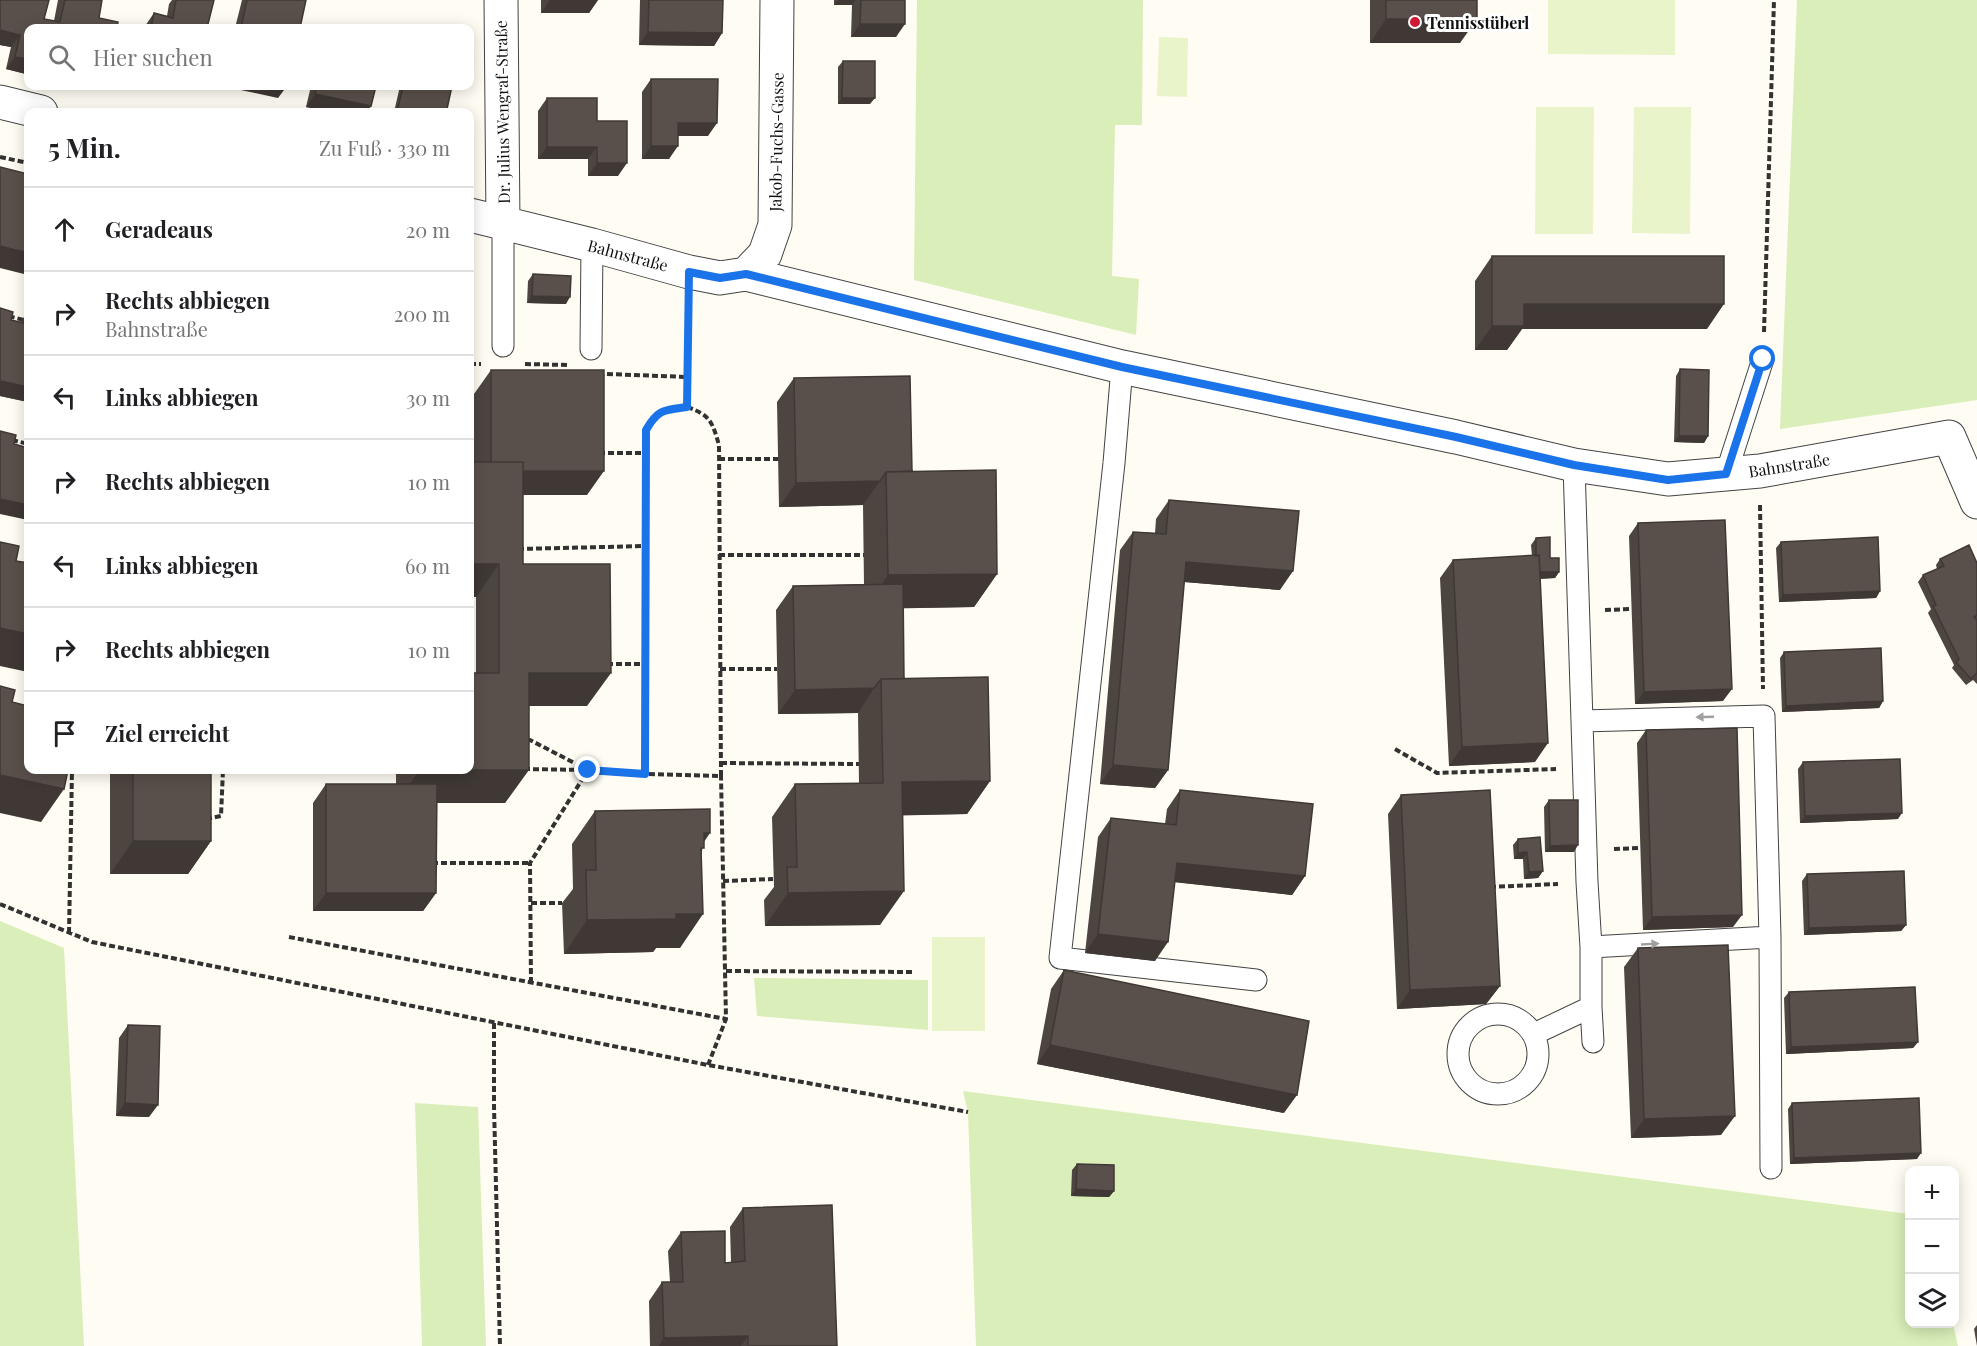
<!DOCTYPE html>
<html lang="de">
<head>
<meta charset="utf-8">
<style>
	:root { --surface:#fff; --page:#f6f6f6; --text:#202124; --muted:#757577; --line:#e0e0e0 }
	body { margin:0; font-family:"Playfair Display",serif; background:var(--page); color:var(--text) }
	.controls { position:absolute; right:18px; bottom:18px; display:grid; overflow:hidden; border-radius:12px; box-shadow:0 3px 15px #0003 }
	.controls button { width:54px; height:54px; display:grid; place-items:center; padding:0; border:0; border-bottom:2px solid var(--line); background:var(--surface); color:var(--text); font:30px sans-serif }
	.stop { position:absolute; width:18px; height:18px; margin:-14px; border:4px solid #1a73e8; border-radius:50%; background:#fff }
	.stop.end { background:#1a73e8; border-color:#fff; box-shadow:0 2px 6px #0008 }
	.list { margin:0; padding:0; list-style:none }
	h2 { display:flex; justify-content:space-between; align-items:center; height:78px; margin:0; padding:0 24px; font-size:26px }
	h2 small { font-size:20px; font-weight:400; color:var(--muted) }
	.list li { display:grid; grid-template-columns:39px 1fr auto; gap:18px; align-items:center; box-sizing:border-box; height:84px; padding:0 24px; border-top:2px solid var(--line) }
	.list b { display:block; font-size:22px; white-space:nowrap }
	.list p { margin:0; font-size:20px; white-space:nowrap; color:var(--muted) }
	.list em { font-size:20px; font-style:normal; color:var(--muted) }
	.icon { flex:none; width:33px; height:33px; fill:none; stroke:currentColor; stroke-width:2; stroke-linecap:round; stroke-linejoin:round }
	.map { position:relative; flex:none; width:1977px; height:1346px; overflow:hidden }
	.search { position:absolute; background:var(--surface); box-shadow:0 3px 15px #0003; left:24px; top:24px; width:450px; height:66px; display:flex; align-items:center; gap:15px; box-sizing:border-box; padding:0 21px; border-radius:12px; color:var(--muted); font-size:22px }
	.panel { position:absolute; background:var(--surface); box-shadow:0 3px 15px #0003; left:24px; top:108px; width:450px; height:666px; border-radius:12px }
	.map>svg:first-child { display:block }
	.green { fill:#d9eeb8 }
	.pitch { fill:#eaf4cb }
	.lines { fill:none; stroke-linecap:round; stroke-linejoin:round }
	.service-casing { stroke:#434343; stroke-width:23 }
	.minor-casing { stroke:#434343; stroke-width:35 }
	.path { stroke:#323232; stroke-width:4; stroke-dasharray:6 3; stroke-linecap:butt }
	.service { stroke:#fff; stroke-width:21 }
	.minor { stroke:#fff; stroke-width:33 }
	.wall { fill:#4d4540 }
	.shaded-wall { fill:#3f3834 }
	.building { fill:#5a504b; stroke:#3f3834; stroke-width:1.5 }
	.oneway { fill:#9f9f9f }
	.route { stroke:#1a73e8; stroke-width:8 }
	.poi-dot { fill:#cf1a33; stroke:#fff; stroke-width:2 }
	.labels { text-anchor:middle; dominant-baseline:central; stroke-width:6; stroke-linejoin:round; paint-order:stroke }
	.poi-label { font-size:16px; font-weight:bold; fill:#101010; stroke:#fff; text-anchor:start }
	.street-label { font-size:16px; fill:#101010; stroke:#fff }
</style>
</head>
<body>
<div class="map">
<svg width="1977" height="1346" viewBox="0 0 1977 1346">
	<rect width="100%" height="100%" fill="#fffcf3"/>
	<path class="green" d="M917 0H1143L1142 125H1115L1112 276 1139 279 1136 335 914 280Z
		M1797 0H1977V400L1780 429Z
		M0 921 64 948 84 1346H0Z
		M754 978 928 980V1030L757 1016Z
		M963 1091 1909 1214 1910 1324H1953L1958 1346H976L968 1112Z
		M415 1103 478 1107 486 1346H422Z"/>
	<path class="pitch" d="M1548 0H1675V55L1548 54Z
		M1159 37 1188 38 1187 97 1157 96Z
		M1536 107H1594L1593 234H1535Z
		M1634 107H1691L1690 234 1632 233Z
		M932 937H985V1031H932Z"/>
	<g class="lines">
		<g class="service-casing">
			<path id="service" d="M503 223V346
				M591 349 592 245
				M1122 367 1114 463 1060 958 1256 980
				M1726 474 1763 359
				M1582 721 1764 716 1770 937 1771 1168
				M1591 947 1770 937
				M1591 1007 1593 1042
				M1458 1054a40 40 0 1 1 80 0a40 40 0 1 1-80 0Z
				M1534 1034 1591 1007V947L1587 882 1574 465"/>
		</g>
		<g class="minor-casing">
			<path id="minor" d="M501 0 503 223
				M0 102 41 112
				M470 215 592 245 689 272 720 278 746 274 1122 367 1456 437 1574 465 1668 479 1760 471 1949 437 1977 502
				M746 274 765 254 775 225 777 0"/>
		</g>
		<path class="path" d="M0 157 28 163
			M0 314 28 321
			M1764 332 1774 0
			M470 364H481
			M525 364 568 365
			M607 374 687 377
			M687 407C710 415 712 421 719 445L721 776 645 774 646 430C658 409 664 410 687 407L688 306
			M12 440 28 444
			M599 453H647
			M719 459H779
			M1760 505 1763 689
			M518 549 646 546
			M719 555H864
			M1605 610 1632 609
			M607 664H645
			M720 669H777
			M1395 749 1437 773 1556 769
			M721 763 859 764
			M524 769 588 770 530 740 525 741
			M206 819 221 816 223 770
			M1614 849 1640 848
			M432 863H530
			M723 881 773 879
			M1490 887 1558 884
			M531 903H562
			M0 904 92 942 708 1065 968 1112
			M69 933 72 770
			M289 937 726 1019
			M726 971 914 972
			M531 983 530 863 588 770 645 774
			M494 1023V1106L500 1346
			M708 1065 726 1019 721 776"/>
		<use href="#service" class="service"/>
		<use href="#minor" class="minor"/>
	</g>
	<path class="wall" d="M58 0H102L99 18 28 28 26 74 6 69 11 47 0 45 44 19 54 21Z
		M172 0H214L207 28H145V26L154 13 167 16 169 4Z
		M242 0H304L300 28H235Z
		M541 0H598L589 13H541Z
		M640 0H723L722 33 714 46 639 45Z
		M834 0H905L896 37H851L852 5H834Z
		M1370 0H1477L1460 43H1370Z
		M843 61 870 104H838V67Z
		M651 79 708 136H678L669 159H642V92Z
		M311 86H376L371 106 367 112H332L306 107Z
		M400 86H452L447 109 459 112H394Z
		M547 98 597 121 618 176H588V159H538V111Z
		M1492 256 1707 329H1522L1507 350H1475V281Z
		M533 274 566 304 527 303 528 281Z
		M26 314 28 315V402L0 396 11 320 20 323Z
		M1680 369 1708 436 1704 443 1674 442 1676 376Z
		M491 370 587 495H523V564L587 706H529L505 803H437L436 893 423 911H313V803L326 784H396V770H470L476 673V597H470L474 462V394Z
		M794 378 912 471 997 574 974 607 903 608 904 679 990 781 967 814 902 815 880 925 765 926 764 900 774 887 772 817 795 784 859 783 858 713 778 714 776 610 793 586 864 584 863 505 779 507 777 402Z
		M1169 500 1280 590 1184 582 1168 770 1155 788 1100 784 1120 550 1133 532 1155 533 1156 519Z
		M1638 523 1723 701 1635 704 1629 536Z
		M1536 538 1559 572 1555 578 1540 579 1535 762 1449 766 1440 578 1453 560 1532 556 1531 545Z
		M1781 542 1880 591 1876 598 1779 602 1776 548Z
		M1940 559 1977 563V684L1973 680 1966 685 1952 668 1954 665 1928 613 1931 609 1918 582 1923 575 1937 569 1936 565Z
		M1784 652 1883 701 1879 708 1782 712 1780 658Z
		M1646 730 1733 927 1643 930 1637 743Z
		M1803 762 1898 819 1800 823 1798 769Z
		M110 770H211V841L188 874H110Z
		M1180 790 1305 876 1292 895 1175 882 1155 961 1085 953 1098 837 1111 818 1165 824 1167 809Z
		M1401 795 1500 986 1486 1004 1397 1009 1388 814Z
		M1549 800 1574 852H1545L1544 807Z
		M595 811 704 842 680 948H656L653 952 564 954 562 903 573 889 572 844Z
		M1518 839 1543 871 1538 878 1524 879 1523 859H1514L1513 845Z
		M1807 874 1906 925 1901 931 1804 935 1802 881Z
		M1638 948 1721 1135 1631 1138 1624 967Z
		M1064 970 1284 1113 1037 1064 1051 989Z
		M1789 992 1918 1042 1913 1048 1786 1054 1784 998Z
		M128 1025 149 1117 116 1116 119 1038Z
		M1792 1103 1917 1159 1790 1164 1788 1109Z
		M1077 1164 1114 1191 1109 1197 1071 1196 1072 1170Z
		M743 1208 837 1346H650L649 1301 662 1282H670L668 1251 681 1232 725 1263 731 1262 730 1227Z
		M1977 1325V1346L1974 1329Z"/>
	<path class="shaded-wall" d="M550 0H598L589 13H541Z
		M838 0H856L852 5H834Z
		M1386 19H1477L1460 43H1370Z
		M860 24H905L896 37H851Z
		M0 30 20 35 11 47 0 45Z
		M648 32 722 33 714 46 639 45Z
		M15 57 28 59V70L26 74 6 69Z
		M178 86H189L188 88Z
		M222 86H287L278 98Z
		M315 94 371 106 367 112H332L306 107Z
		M842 98H875L870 104H838Z
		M678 123H717L708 136H669Z
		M651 146H678L669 159H642Z
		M547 147H597L588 159H538Z
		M597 163H627L618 176H588Z
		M0 246 28 253V275L0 268Z
		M532 296 570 297 566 304 527 303Z
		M1524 304H1724L1707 329H1522L1507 350H1475L1492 326Z
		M0 381 28 387V402L0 396Z
		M1679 436H1708L1704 443 1674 442Z
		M491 471H604L587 495H474Z
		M880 481 863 505 779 507 796 483Z
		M0 499 28 505V520L0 514Z
		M1186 562 1293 571 1280 590 1173 581Z
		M470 564H499L476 597H470Z
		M1537 572H1559L1555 578 1532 579Z
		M997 574 974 607 865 609 888 575Z
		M1880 591 1876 598 1779 602 1783 595Z
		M0 628 28 634V672L0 666Z
		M529 673H611L587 706H505Z
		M874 688 858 713 778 714 795 690Z
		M1732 689 1723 701 1635 704 1644 692Z
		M1883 701 1879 708 1782 712 1786 706Z
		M1548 743 1535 762 1449 766 1462 747Z
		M1113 765 1168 770 1155 788 1100 784Z
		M420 770H529L505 803H396Z
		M0 775 64 789 41 822 0 813Z
		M990 781 967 814 878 816 902 782Z
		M1902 813 1898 819 1800 823 1805 816Z
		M704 833H710L687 867Z
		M133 841H211L188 874H110Z
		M1578 845 1574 852H1545L1550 846Z
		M1527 852 1523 859H1514L1518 853Z
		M1177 863 1305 876 1292 895 1164 881Z
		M1543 871 1538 878 1524 879 1529 872Z
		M904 891 880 925 765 926 788 893Z
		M326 893H436L423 911H313Z
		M676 914H703L680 948H656L653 952 564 954 587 920Z
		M1742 915 1733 927 1643 930 1652 917Z
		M1906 925 1901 931 1804 935 1809 928Z
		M1098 934 1168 942 1155 961 1085 953Z
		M1500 986 1486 1004 1397 1009 1410 990Z
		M1918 1042 1913 1048 1786 1054 1791 1047Z
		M1050 1045 1297 1095 1284 1113 1037 1064Z
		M125 1103 158 1105 149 1117 116 1116Z
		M1735 1116 1721 1135 1631 1138 1644 1119Z
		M1921 1153 1917 1159 1790 1164 1794 1158Z
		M1076 1189 1114 1191 1109 1197 1071 1196Z
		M748 1336 741 1346H659L664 1338Z"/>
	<path class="building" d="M0 0H49L44 19 60 22 65 0H102L99 18 118 22 117 28H28V59L15 57 20 35 0 30Z
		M176 0H214L207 28H151L154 13 173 18Z
		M247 0H306L300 28H241Z
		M649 0H723L722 33 648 32Z
		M861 0H905V24H860Z
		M1386 0H1477V19H1386Z
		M416 26 426 28H415Z
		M843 61H875V98H842Z
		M651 79H718L717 123H678V146H651Z
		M317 86H376L371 106 315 94Z
		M403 86H452L447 109 459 111V112H397Z
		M547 98H597V121H627V163H597V147H547Z
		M0 167 28 174V253L0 246Z
		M1492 256H1724V304H1524V326H1492Z
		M533 274 571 276 570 297 532 296Z
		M0 308 13 312 11 320 24 323 26 314 28 315V387L0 381Z
		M1680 369 1709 370 1708 436H1679Z
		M491 370H604V471H523V462H491Z
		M910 376 912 471 886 472 880 481 796 483 794 378Z
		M0 431 16 435 14 444 28 448V446V505L0 499Z
		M470 462H523V564H610L611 673H529V770H420H470V673H499V564H470Z
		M996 470 997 574 888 575 886 472Z
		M1169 500 1299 511 1293 571 1186 562 1168 770 1113 765 1133 532 1166 534Z
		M1725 520 1732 689 1644 692 1638 523Z
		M1550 537V558H1559V572H1540L1539 555 1536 556V538Z
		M1878 537 1880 591 1783 595 1781 542Z
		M0 542 19 546 16 561 28 563V634L0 628Z
		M1969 545 1977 563V615L1974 617 1977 620V673L1971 679 1956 662 1959 659 1933 606 1936 605 1923 575 1944 566 1940 559Z
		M1539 555 1548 743 1462 747 1453 560Z
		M903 584 904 679H881L874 688 795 690 793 586Z
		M1881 648 1883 701 1786 706 1784 652Z
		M988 677 990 781 902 782 904 891 788 893 787 867H797L795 784 883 783 881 679Z
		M0 686 15 690 12 702 28 706V770H68L64 789 0 775Z
		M1737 728 1742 915 1652 917 1646 730Z
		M1900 759 1902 813 1805 816 1803 762Z
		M133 770H211V841H133Z
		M326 784H437L436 893H326Z
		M1180 790 1313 804 1305 876 1177 863 1168 942 1098 934 1111 818 1176 825Z
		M1490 790 1500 986 1410 990 1401 795Z
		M1549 800H1578V845L1550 846Z
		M710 809V833H704V848H701L703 914H676V919L587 920 586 870H596L595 811Z
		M1540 837 1543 871 1529 872 1527 852 1518 853V839Z
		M1904 871 1906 925 1809 928 1807 874Z
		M1728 945 1735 1116 1644 1119 1638 948Z
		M1064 970 1309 1021 1297 1095 1050 1045Z
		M1915 987 1918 1042 1791 1047 1789 992Z
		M128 1025 160 1026 158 1105 125 1103Z
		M1919 1098 1921 1153 1794 1158 1792 1103Z
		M1077 1164 1114 1165V1191L1076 1189Z
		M832 1205 837 1346H748V1336L664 1338 662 1282H683L681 1232 725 1231V1263L745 1261 743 1208Z"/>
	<defs><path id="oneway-solid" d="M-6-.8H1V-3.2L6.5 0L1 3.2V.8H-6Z" transform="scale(1.5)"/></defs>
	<g class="oneway">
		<use href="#oneway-solid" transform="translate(1705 717) rotate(178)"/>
		<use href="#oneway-solid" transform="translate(1650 944) rotate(-3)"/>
	</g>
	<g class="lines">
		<path class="route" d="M588 770 645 774 646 430C658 409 664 410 687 407L689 272 720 278 746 274 1122 367 1456 437 1574 465 1668 480 1726 474 1763 359"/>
	</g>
	<circle class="poi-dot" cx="1415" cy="22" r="6"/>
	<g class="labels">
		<g class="poi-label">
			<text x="1427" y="22">Tennisstüberl</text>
		</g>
		<g class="street-label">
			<text transform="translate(502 112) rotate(-91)">Dr. Julius Wengraf-Straße</text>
			<text transform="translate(776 142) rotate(-89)">Jakob-Fuchs-Gasse</text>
			<text transform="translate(628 255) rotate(15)">Bahnstraße</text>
			<text transform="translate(1789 465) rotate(-9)">Bahnstraße</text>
		</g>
	</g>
</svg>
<div class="controls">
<button>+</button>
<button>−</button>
<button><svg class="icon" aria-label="layers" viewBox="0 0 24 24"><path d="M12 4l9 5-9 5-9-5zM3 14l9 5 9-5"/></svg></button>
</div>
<div class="stop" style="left:1763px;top:359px"></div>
<div class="stop end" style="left:588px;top:770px"></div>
<div class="search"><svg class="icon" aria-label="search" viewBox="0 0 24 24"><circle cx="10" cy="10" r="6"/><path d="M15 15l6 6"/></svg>Hier suchen</div>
<section class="panel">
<h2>5 Min.<small>Zu Fuß · 330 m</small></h2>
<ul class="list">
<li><svg class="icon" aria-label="ahead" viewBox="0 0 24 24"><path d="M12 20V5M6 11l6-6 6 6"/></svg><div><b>Geradeaus</b></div><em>20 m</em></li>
<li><svg class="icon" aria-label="right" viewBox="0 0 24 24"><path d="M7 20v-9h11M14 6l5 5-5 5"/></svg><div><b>Rechts abbiegen</b><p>Bahnstraße</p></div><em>200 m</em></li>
<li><svg class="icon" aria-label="left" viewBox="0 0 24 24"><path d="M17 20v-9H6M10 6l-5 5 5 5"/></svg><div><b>Links abbiegen</b></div><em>30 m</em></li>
<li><svg class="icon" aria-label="right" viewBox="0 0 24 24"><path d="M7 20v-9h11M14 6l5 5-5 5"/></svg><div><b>Rechts abbiegen</b></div><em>10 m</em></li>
<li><svg class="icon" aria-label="left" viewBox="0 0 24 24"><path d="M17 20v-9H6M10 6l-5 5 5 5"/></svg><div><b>Links abbiegen</b></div><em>60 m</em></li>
<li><svg class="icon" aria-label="right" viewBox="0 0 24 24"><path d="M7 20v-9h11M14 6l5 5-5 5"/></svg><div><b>Rechts abbiegen</b></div><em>10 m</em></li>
<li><svg class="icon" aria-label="arrive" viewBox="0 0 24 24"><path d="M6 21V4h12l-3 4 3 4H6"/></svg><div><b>Ziel erreicht</b></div></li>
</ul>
</section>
</div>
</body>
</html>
